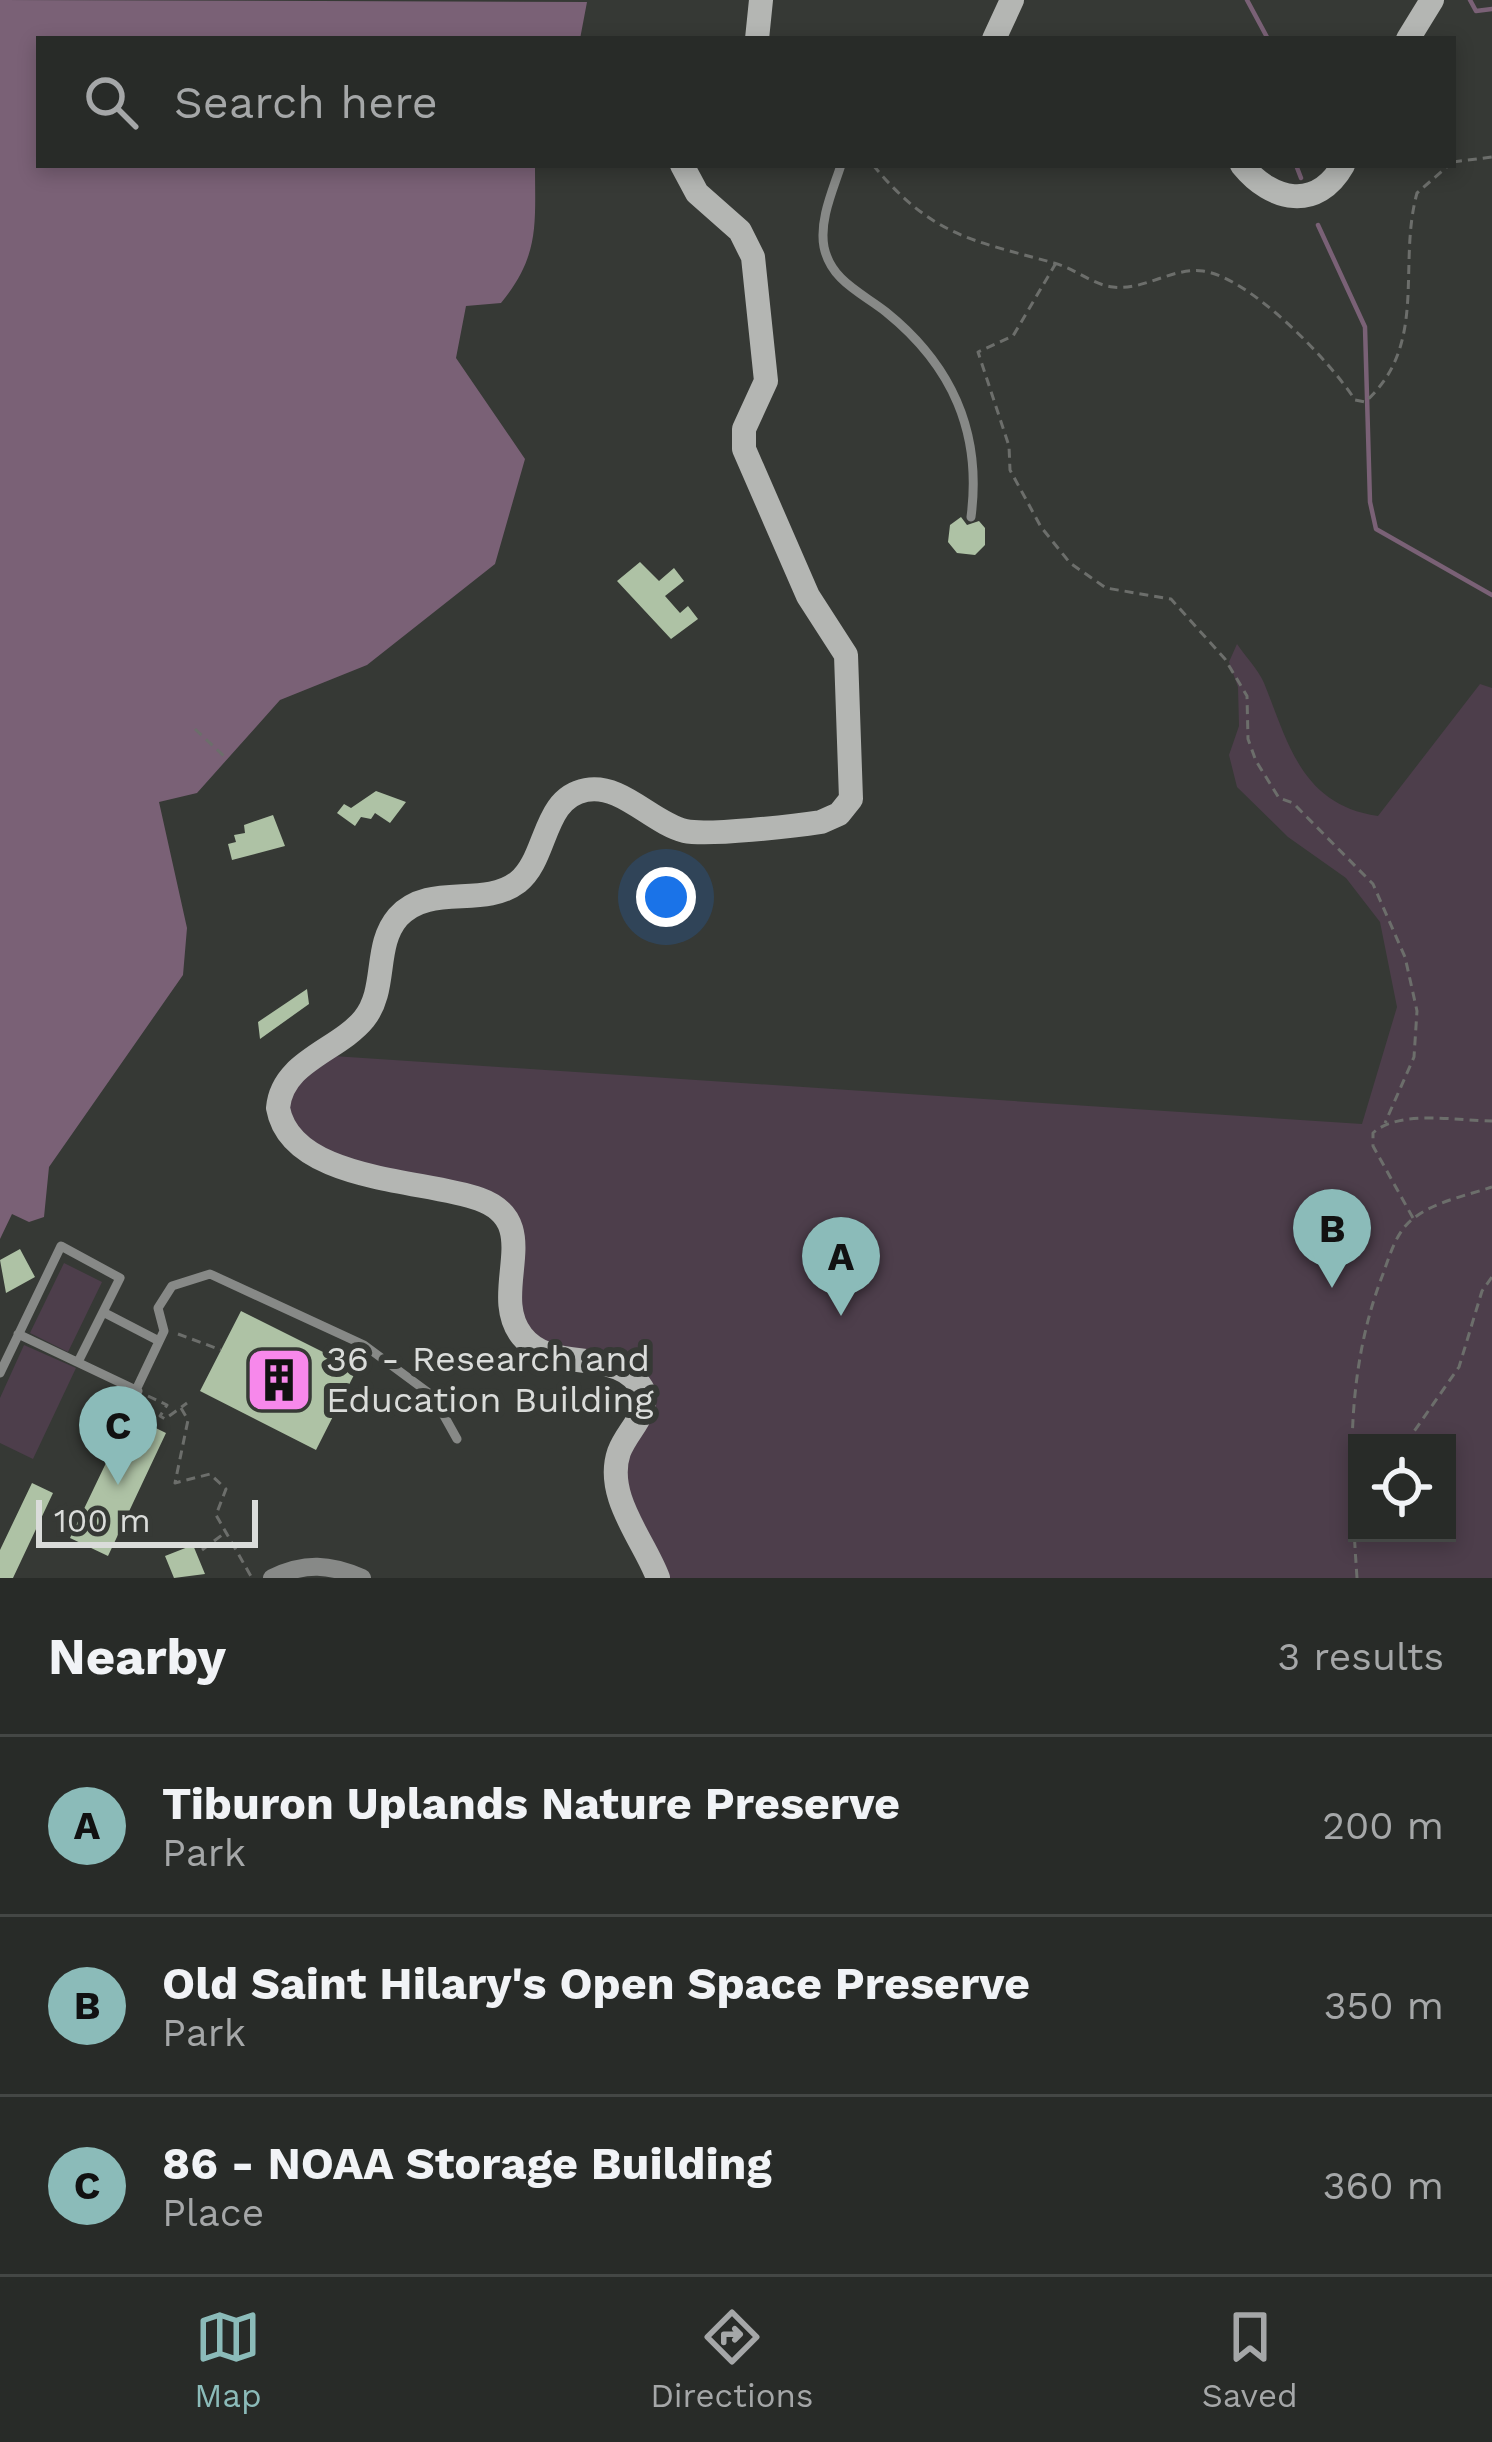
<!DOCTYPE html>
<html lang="en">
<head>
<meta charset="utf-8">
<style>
	:root { --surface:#282b28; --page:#343734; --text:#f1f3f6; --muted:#a5a7a8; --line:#444745; --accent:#8bbbb9 }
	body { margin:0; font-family:"Work Sans",sans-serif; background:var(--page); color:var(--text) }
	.controls { position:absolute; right:36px; bottom:36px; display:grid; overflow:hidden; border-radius:0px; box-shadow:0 6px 18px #0003 }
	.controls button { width:108px; height:108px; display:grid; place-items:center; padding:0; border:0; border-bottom:3px solid var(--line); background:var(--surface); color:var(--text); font:60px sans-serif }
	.scale { position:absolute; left:36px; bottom:30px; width:222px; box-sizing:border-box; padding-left:12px; border:6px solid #dadcda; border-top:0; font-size:33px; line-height:42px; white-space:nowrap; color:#dadcda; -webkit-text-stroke:9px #363935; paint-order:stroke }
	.you { position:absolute; left:666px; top:897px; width:42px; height:42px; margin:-30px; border:9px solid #fff; border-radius:50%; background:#1a73e8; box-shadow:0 0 0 18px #1a73e833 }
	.badge { display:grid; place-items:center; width:78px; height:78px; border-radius:50%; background:var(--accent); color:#111; font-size:39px; font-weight:700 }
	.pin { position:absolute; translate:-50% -99px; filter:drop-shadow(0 3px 6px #0008) }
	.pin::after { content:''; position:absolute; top:63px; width:42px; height:36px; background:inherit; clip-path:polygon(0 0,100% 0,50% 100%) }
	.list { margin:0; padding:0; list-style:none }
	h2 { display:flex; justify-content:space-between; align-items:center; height:156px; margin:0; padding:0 48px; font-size:51px }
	h2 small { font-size:39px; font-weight:400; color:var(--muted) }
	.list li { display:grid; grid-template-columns:78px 1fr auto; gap:36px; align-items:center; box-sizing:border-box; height:180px; padding:0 48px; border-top:3px solid var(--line) }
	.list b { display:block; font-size:45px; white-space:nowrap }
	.list p { margin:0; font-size:39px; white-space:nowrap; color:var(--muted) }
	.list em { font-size:39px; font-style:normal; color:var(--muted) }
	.icon { flex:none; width:66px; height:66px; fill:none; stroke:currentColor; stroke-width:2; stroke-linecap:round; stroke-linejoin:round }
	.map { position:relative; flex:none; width:1492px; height:1578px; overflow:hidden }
	.search { position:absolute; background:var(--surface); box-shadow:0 6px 18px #0003; left:36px; right:36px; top:36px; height:132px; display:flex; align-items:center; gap:30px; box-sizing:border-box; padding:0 42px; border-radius:0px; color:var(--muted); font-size:45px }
	.sheet { height:696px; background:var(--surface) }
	nav { display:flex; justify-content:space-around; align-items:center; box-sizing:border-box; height:168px; border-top:3px solid var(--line); background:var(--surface); font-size:33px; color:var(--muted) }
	nav a { display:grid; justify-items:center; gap:6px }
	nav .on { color:var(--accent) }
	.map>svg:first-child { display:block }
	.green { fill:#4d3e4b; fill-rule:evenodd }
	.water { fill:#7a6176 }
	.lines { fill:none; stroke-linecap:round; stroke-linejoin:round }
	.stream { stroke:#7a6176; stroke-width:4.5 }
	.building { fill:#aec2a5 }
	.path { stroke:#6c6e6b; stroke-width:3; stroke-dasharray:9 6; stroke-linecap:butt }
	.lane { stroke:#878987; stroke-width:9 }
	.street { stroke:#878987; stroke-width:18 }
	.secondary { stroke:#b4b6b3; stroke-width:24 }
	.labels { text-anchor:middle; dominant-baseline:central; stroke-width:12; stroke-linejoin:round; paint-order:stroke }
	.poi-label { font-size:36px; fill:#dadcda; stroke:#363935; text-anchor:start }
</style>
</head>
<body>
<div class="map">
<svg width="1492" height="1578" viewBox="0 0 1492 1578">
	<rect width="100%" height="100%" fill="#363935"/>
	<path class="green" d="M1237 644C1245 656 1258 669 1264 683 1288 742 1301 805 1378 816L1480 684 1492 688V1578H658L617 1485 644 1392 525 1340 509 1219 341 1168 279 1115 318 1055 1362 1124 1397 1007 1380 922 1346 878 1288 837 1237 787 1229 755 1239 726 1238 687 1229 662ZM1357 1443H1447V1533H1357Z
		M64 1263 102 1282 68 1352 30 1333Z
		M24 1345 76 1368 33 1459 0 1443V1398Z"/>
	<path class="water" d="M0 0 587 2 580 39H39V165H535C535 225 540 255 501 303L466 306 456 358 525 459 495 564 367 665 280 700 197 793 159 802 187 928 183 975 49 1167 44 1217 29 1222 12 1214 0 1239Z"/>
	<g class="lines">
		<path class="stream" d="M1247 0 1268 39
			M1470 0 1476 11 1492 9
			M1296 165 1301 178
			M1318 225 1365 327 1370 502 1376 529 1492 595"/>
	</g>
	<path class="building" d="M961 517 967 525 979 521 985 528V545L975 555 957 553 948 542 950 525Z
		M640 562 659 581 674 568 684 581 665 596 680 613 688 606 698 619 671 639 617 581Z
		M376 791 406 802 390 823 375 813 371 819 361 817 355 826 337 813 344 804 351 808Z
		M273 815 285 846 232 860 228 844 236 842 234 835 245 833 244 825Z
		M307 989 309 1004 260 1039 258 1022Z
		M20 1249 35 1277 6 1293 0 1260Z
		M241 1311 357 1369 316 1450 200 1391Z
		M129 1415 166 1433 108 1556 70 1538Z
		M32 1483 53 1493 13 1578H0V1550Z
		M193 1545 205 1574 174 1578 165 1556Z"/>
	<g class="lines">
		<path class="path" d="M1453 162 1492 157
			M873 165C932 236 971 240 1054 263 1074 268 1093 285 1113 287 1144 291 1172 267 1203 271 1251 278 1330 361 1355 400L1365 402C1429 345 1397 266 1417 193L1449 165
			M1056 263 1013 336 978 352 1009 446 1010 470 1041 527 1070 563 1106 588 1171 599 1225 659 1247 696 1248 739 1256 761 1279 798 1293 803 1373 884 1405 957 1417 1011 1414 1057 1385 1123
			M195 729 227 759
			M1413 1218 1373 1146V1133C1399 1109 1459 1121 1492 1121
			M178 1334 221 1350
			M148 1396 167 1405 160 1416 165 1419 187 1403
			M181 1408 188 1420 175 1483 210 1474 226 1489 216 1515 252 1578
			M1406 1443 1459 1367 1482 1291 1492 1277
			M202 1550 226 1532
			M1357 1578C1350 1473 1344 1375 1383 1274 1390 1255 1396 1231 1414 1218 1434 1202 1468 1195 1492 1187"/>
		<path class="lane" d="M841 165C833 190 819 220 824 247 831 281 862 293 886 312 953 366 982 433 971 517
			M103 1312 159 1341
			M18 1334 138 1391
			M0 1373 61 1246 120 1278 78 1362
			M136 1390 164 1331 158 1308 172 1286 210 1274 364 1345 433 1396 457 1439"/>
		<path class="street" d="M272 1578C305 1562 330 1564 362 1578"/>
		<path class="secondary" d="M757 39 761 0
			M994 39 1012 0
			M1408 39 1432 0
			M1242 165C1272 202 1317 211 1343 165
			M658 1578C644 1540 604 1496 619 1452 628 1429 647 1418 644 1392 620 1344 553 1376 522 1336 487 1292 547 1223 479 1199 423 1179 291 1182 278 1108 282 1061 338 1051 364 1019 388 989 373 946 398 917 430 882 483 909 518 882 548 858 542 798 586 790 621 783 652 823 685 831 707 836 795 826 821 822L839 814 851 799 846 655 808 596 744 449V429L766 381 753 257 740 231 697 193 682 165"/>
	</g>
	<defs>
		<g id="building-square" transform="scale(3.45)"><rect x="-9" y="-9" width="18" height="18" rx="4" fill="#f788eb" stroke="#363935"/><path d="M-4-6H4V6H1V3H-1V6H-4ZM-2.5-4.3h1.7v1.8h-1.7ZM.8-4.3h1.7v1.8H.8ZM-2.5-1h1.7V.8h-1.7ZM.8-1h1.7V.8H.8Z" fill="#111"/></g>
	</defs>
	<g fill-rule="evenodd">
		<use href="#building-square" x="279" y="1380"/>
	</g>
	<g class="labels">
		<g class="poi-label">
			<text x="326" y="1359">36 - Research and<tspan x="326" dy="41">Education Building</tspan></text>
		</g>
	</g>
</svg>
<div class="controls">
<button><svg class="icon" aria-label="locate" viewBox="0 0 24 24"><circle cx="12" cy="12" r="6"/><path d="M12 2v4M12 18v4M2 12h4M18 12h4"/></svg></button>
</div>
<div class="scale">100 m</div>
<div class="you"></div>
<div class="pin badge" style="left:841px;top:1316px">A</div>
<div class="pin badge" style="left:1332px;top:1288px">B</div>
<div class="pin badge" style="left:118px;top:1485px">C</div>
<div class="search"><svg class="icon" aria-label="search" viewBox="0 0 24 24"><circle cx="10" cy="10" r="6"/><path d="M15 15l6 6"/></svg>Search here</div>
</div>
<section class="sheet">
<h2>Nearby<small>3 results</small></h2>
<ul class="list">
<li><span class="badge">A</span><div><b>Tiburon Uplands Nature Preserve</b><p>Park</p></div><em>200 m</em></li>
<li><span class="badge">B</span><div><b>Old Saint Hilary's Open Space Preserve</b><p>Park</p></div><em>350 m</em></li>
<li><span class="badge">C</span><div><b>86 - NOAA Storage Building</b><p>Place</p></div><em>360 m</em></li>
</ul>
</section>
<nav>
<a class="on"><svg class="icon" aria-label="map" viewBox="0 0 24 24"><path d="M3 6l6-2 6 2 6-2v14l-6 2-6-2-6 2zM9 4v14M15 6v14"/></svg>Map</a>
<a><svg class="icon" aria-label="directions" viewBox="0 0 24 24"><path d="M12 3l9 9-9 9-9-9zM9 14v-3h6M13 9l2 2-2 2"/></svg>Directions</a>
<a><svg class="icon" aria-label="saved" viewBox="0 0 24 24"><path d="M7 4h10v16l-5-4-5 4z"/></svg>Saved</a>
</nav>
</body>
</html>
